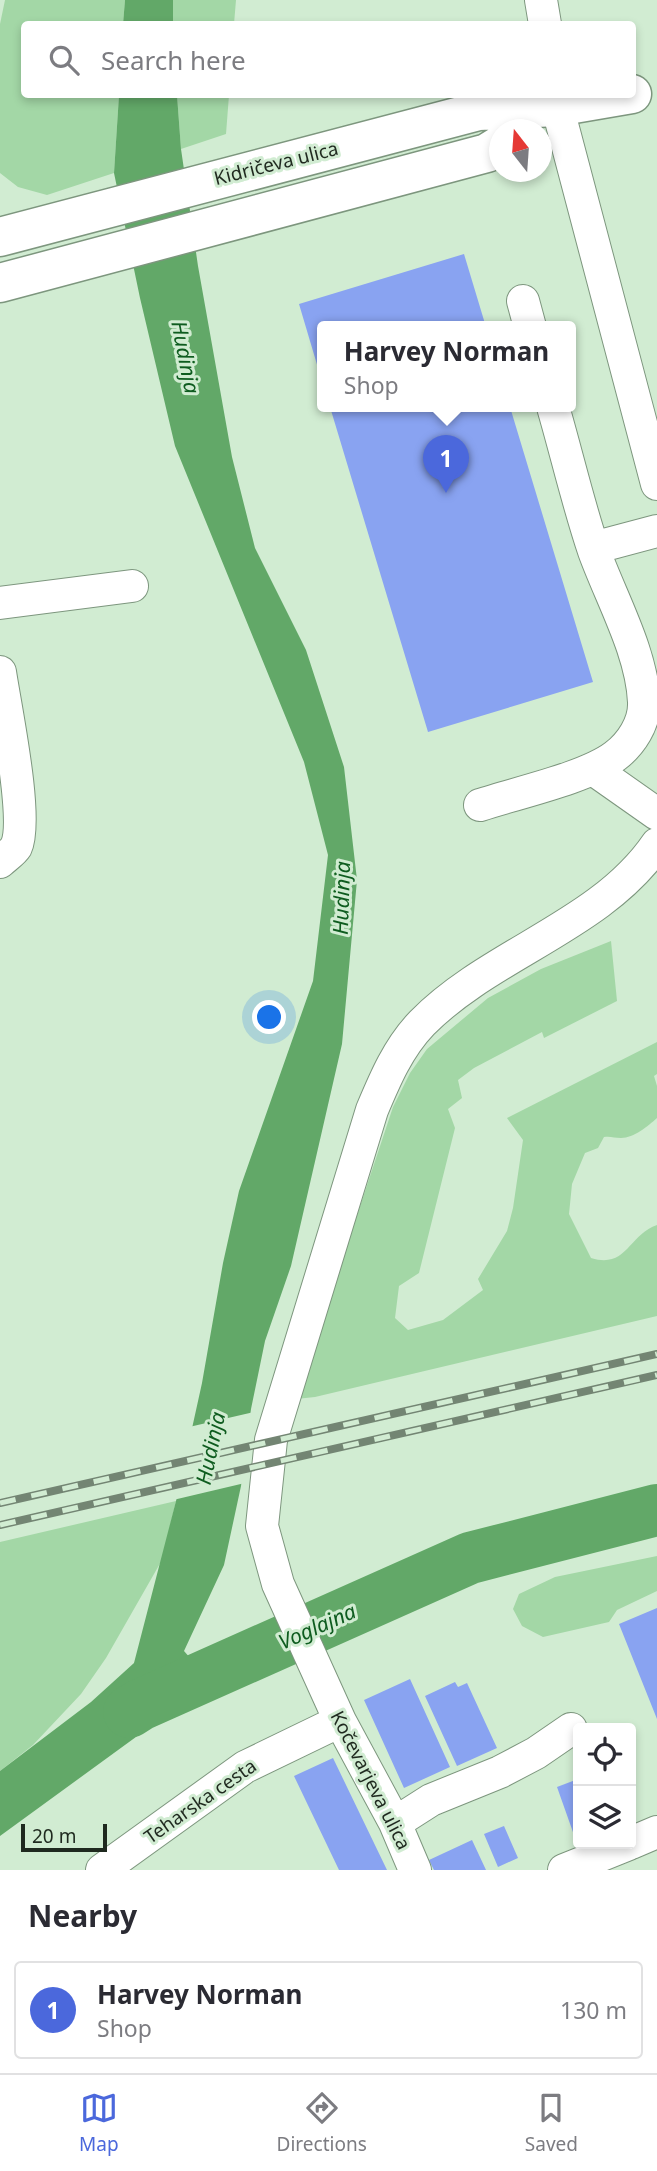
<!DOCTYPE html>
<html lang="en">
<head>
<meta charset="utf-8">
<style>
	:root { --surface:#fff; --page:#f7f7f7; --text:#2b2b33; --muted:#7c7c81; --line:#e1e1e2; --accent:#4b68dc }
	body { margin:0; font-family:"Noto Sans",sans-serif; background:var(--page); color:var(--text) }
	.controls { position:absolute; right:21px; bottom:21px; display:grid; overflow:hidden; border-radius:7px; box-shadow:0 4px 10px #0003 }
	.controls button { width:63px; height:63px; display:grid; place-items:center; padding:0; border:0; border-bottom:2px solid var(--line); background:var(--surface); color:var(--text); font:35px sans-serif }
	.compass { position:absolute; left:489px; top:119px; width:63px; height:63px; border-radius:50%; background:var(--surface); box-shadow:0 4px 10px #0003; rotate:343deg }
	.scale { position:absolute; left:21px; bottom:18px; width:86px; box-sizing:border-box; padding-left:7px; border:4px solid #1f291f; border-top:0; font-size:19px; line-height:24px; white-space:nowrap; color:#1f291f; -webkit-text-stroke:5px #d1ecd2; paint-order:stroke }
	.you { position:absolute; left:270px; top:1018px; width:24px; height:24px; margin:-18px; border:5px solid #fff; border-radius:50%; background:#1a73e8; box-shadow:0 0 0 10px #1a73e833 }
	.badge { display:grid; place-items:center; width:46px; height:46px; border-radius:50%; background:var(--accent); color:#fff; font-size:23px; font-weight:700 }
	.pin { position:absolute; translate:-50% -58px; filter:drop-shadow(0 2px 4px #0008) }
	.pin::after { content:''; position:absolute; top:37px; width:24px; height:21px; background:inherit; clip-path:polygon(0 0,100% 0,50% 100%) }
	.popup { position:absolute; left:317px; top:321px; width:259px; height:91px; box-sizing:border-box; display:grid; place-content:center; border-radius:7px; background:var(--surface); filter:drop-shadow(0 2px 5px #0005); font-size:23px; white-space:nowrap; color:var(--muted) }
	.popup b { font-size:26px; color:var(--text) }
	.popup::after { content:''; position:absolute; left:50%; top:100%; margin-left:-14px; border:14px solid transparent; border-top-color:var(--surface) }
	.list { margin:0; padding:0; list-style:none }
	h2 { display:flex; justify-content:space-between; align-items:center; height:91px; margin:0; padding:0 28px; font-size:30px }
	h2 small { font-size:23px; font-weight:400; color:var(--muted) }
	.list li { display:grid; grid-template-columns:46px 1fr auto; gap:21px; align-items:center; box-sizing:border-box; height:98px; margin:0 14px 14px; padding:0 14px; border:2px solid var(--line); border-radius:7px }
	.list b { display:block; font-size:26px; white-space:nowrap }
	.list p { margin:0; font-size:23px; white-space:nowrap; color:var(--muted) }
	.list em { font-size:23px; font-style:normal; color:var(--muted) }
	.icon { flex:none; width:38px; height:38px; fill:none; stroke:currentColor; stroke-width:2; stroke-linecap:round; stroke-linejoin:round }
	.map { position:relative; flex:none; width:657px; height:1870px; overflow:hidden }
	.search { position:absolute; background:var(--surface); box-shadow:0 4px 10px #0003; left:21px; right:21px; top:21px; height:77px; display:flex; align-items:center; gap:18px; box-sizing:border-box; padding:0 24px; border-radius:7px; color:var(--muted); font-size:26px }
	.sheet { height:203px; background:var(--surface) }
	nav { display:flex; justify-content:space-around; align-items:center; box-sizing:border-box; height:98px; border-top:2px solid var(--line); background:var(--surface); font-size:19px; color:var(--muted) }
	nav a { display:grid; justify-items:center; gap:4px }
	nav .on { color:var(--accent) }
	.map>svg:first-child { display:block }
	.green { fill:#a3d7a6 }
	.water { fill:#62a868 }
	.pier { fill:#d1ecd2 }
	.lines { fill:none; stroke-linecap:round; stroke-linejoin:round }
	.river { stroke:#62a868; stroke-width:52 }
	.building { fill:#89a3f1 }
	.minor-casing { stroke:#7d967e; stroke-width:34 }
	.major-casing { stroke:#7d967e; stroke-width:41 }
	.minor { stroke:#fff; stroke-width:32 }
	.major { stroke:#fff; stroke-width:38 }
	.rail-casing { stroke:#738573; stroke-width:8 }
	.rail { stroke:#d1ecd2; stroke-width:5; stroke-dasharray:16; stroke-linecap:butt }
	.labels { text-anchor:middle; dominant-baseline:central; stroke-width:6; stroke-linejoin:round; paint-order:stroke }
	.street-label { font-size:19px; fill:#1f291f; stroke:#d1ecd2 }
	.water-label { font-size:21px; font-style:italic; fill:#0e5c1f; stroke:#d1ecd2 }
</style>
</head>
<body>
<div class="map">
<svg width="657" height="1870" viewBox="0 0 657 1870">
	<rect width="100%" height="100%" fill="#d1ecd2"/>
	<path class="green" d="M5 0H125L123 24H24V94L119 95 114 173 47 195 18 187 0 173V24Z
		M173 0H236L234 24H173Z
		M177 95H229L226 134 181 149Z
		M611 941 617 1001 544 1038 542 1032 474 1068 458 1080 462 1098 448 1109 455 1128 419 1273 399 1286 395 1318 408 1330 443 1320 483 1290 478 1279 507 1231 513 1208 523 1140 507 1118 657 1042V1074L654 1076 657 1086V1118C648 1126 634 1138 621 1138 614 1138 611 1136 604 1137L598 1148 585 1153 572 1184 569 1214 591 1258C627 1269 628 1235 657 1225V1316L315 1397 296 1399 393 1107 410 1073 427 1049 488 998 541 969Z
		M176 1501 162 1560 106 1658 81 1694 33 1745 0 1771V1542Z
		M657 1556V1591L617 1610 609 1622 543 1637 522 1626 513 1609 519 1594 555 1577Z"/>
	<path class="water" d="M125 0H173V24H123Z
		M119 95H177L181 149 198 266 232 457 255 548 306 650 344 767 357 880 342 1044 291 1266 265 1341 251 1409 241 1486 224 1565 184 1651 198 1667 184 1702 0 1836V1771L91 1702 134 1663 176 1501 202 1383 223 1263 239 1191 313 981 328 855 304 762 175 446 140 298 114 173Z"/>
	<path class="pier" d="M254 1412 245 1483 173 1500 189 1427Z"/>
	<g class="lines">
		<path class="river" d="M129 1712 140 1705 470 1558 657 1510"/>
	</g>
	<path class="building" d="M464 254 486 327H322L321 378 299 304Z
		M330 407H510L593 682 428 732Z
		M657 1608V1719L619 1624Z
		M410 1679 450 1767 404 1788 364 1700Z
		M455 1682 458 1687 467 1683 497 1748 457 1766 425 1696Z
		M333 1758 387 1870H339L294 1776Z
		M578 1779V1834L574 1835 557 1787Z
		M504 1826 518 1858 498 1867 484 1834Z
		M472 1840 486 1870H434L429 1860Z"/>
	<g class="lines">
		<g class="minor-casing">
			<path id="minor" d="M541 0 545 24
				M554 94 657 484
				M523 301 530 327
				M593 548 657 531
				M0 603 132 586
				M0 672C5 706 29 820 16 847 13 852 4 858 0 862
				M593 769 657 814
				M480 805C516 793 586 778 615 756 631 744 645 723 644 702 642 652 611 598 594 551 578 504 567 455 553 407
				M395 1823 431 1800 500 1772 536 1753 571 1729
				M631 1843 657 1832
				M102 1870 245 1767 340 1721
				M415 1870 395 1823 340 1721 278 1584 262 1526 271 1440 372 1110C385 1079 398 1048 422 1023 491 953 601 926 657 844
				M564 1870 629 1844"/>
		</g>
		<g class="major-casing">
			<path id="major" d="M0 237 479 111 556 107 632 94
				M0 283 487 153 500 145"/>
		</g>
		<use href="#minor" class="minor"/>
		<use href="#major" class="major"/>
		<g class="rail-casing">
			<path id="rail" d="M0 1503 657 1354
				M0 1525 657 1375"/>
		</g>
		<use href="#rail" class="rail"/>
	</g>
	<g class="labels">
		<g class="street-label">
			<text transform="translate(276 163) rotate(-14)">Kidričeva ulica</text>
			<text transform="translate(371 1780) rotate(63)">Kočevarjeva ulica</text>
			<text transform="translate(200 1801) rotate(-35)">Teharska cesta</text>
		</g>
		<g class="water-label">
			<text transform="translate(186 357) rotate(79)">Hudinja</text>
			<text transform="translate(341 898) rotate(-88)">Hudinja</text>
			<text transform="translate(210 1448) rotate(-78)">Hudinja</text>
			<text transform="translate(317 1626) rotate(-24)">Voglajna</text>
		</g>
	</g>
</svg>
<div class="controls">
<button><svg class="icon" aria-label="locate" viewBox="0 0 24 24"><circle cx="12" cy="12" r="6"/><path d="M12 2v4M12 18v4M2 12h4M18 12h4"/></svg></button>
<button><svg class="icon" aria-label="layers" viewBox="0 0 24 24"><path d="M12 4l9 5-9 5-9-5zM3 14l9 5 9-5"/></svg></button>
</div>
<svg class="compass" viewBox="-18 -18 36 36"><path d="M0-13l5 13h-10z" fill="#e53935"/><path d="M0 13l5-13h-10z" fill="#7c7c81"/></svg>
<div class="scale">20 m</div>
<div class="you"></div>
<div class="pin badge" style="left:446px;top:493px">1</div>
<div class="popup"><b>Harvey Norman</b>Shop</div>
<div class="search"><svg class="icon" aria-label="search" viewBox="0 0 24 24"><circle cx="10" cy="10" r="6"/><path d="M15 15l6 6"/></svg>Search here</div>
</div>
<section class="sheet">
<h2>Nearby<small></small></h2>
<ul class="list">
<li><span class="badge">1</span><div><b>Harvey Norman</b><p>Shop</p></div><em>130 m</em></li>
</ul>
</section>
<nav>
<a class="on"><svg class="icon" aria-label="map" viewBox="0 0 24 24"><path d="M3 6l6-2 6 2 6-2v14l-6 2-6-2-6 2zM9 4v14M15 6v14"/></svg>Map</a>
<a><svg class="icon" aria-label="directions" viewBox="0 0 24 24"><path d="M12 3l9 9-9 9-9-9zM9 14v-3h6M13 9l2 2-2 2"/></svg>Directions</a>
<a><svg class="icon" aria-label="saved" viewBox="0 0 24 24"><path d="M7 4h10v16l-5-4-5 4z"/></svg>Saved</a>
</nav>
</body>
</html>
